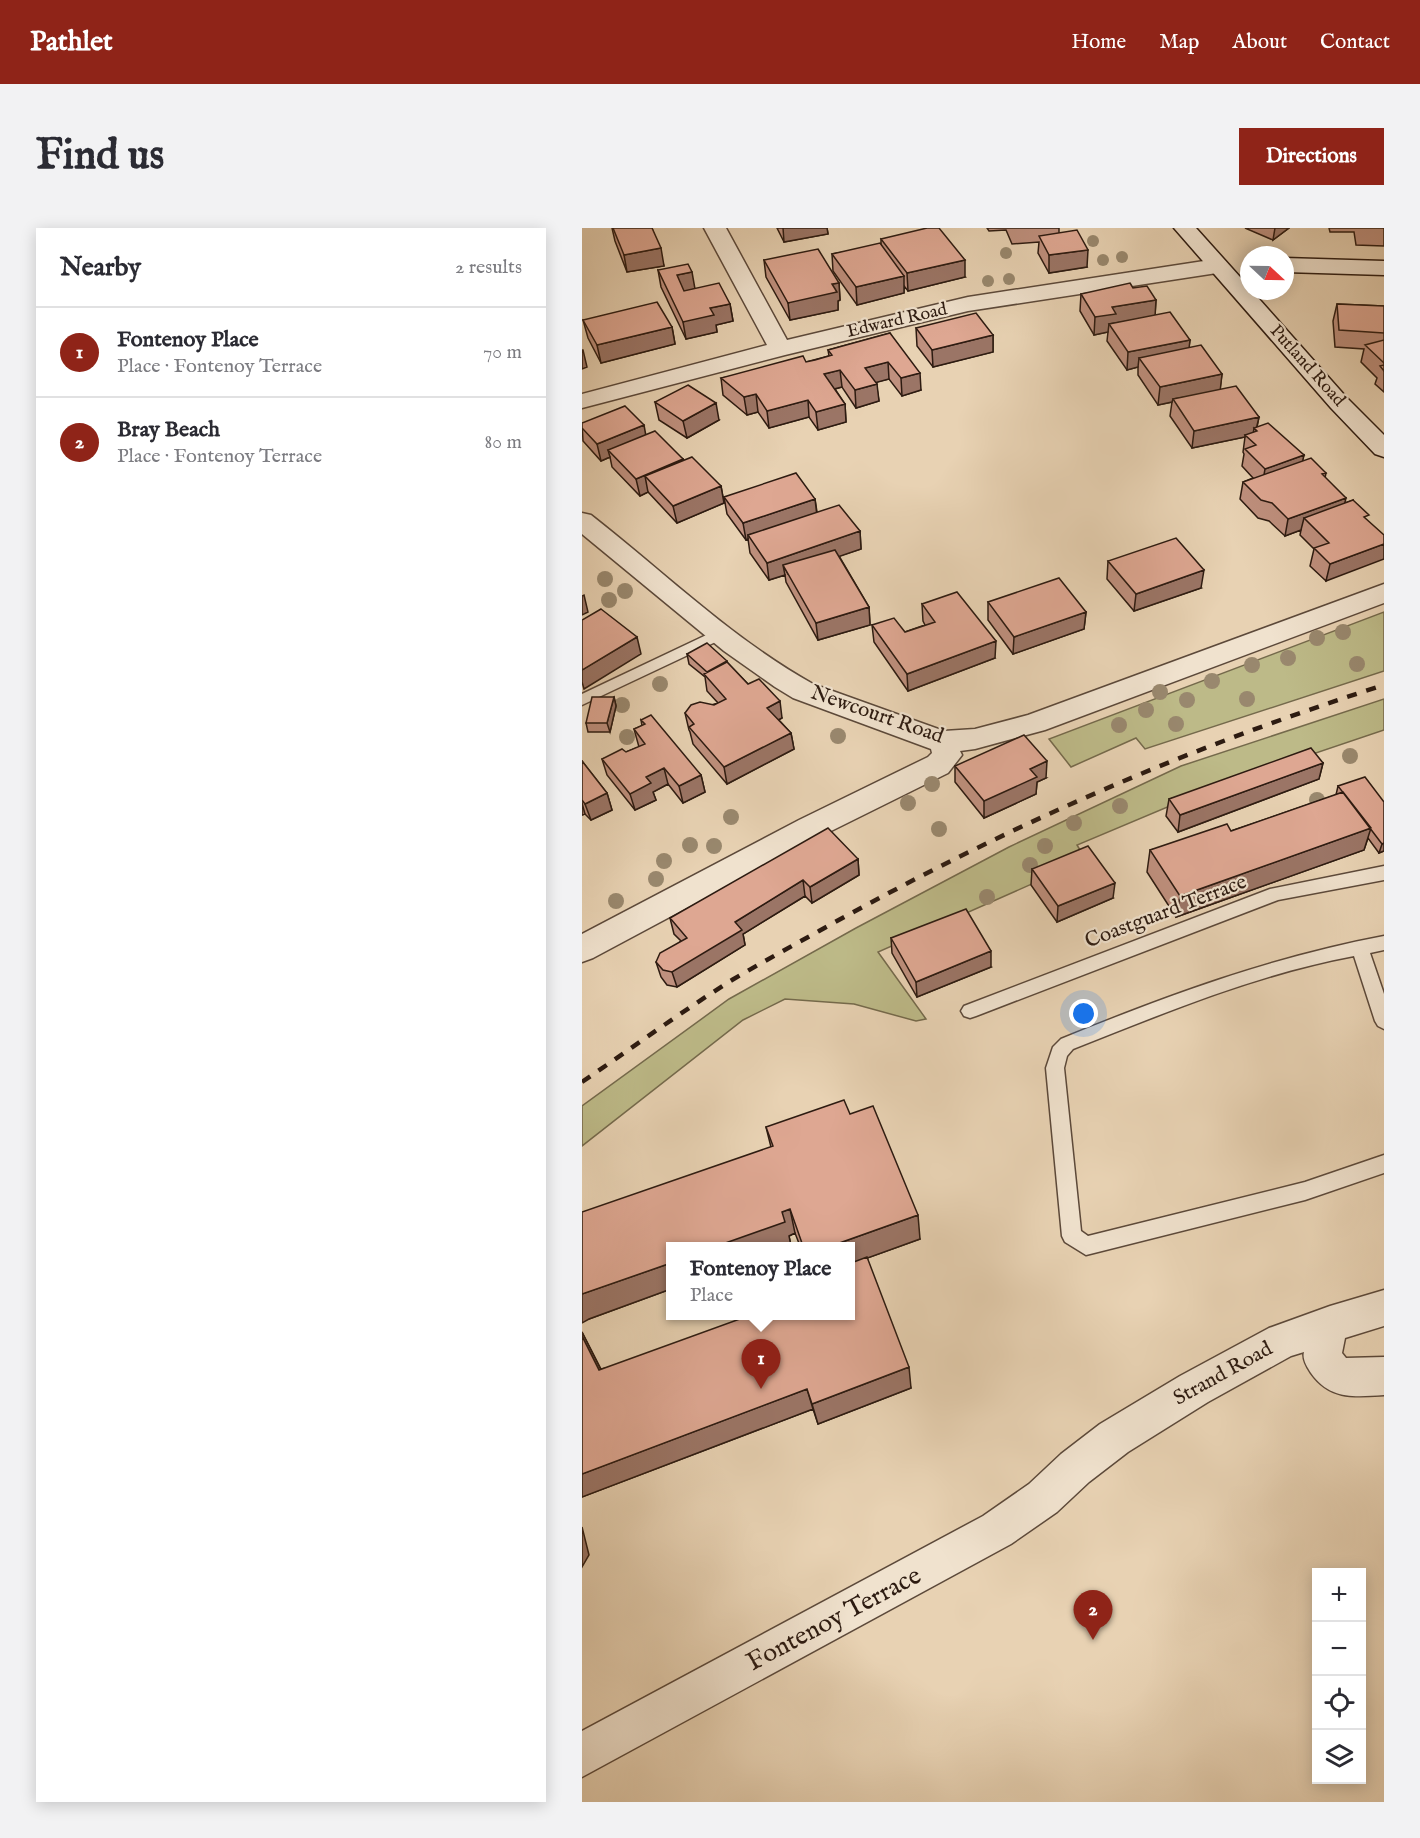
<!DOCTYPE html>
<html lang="en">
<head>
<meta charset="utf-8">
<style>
	:root { --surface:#fff; --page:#f2f2f3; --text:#2b2b33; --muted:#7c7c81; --line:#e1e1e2; --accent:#8f2418 }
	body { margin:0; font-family:"IM FELL English",serif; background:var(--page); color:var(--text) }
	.controls { position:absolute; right:18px; bottom:18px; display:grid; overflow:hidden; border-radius:0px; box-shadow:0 3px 15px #0003 }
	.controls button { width:54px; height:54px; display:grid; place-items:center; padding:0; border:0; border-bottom:2px solid var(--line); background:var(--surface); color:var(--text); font:30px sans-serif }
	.compass { position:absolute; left:658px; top:18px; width:54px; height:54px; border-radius:50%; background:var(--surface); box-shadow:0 3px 15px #0003; rotate:112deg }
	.you { position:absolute; left:502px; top:786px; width:21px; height:21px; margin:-15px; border:4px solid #fff; border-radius:50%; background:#1a73e8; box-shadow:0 0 0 9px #1a73e833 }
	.badge { display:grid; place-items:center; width:39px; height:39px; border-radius:50%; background:var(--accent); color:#fff; font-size:20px; font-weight:700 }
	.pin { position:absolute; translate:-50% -50px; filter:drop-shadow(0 2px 3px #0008) }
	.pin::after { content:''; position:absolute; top:32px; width:21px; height:18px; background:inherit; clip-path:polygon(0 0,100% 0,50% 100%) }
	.popup { position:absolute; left:84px; top:1014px; width:189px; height:78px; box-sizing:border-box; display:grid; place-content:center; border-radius:0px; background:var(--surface); filter:drop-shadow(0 2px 4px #0005); font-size:20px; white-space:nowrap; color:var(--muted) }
	.popup b { font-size:22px; color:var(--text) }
	.popup::after { content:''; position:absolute; left:50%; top:100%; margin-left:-12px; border:12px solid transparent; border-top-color:var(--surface) }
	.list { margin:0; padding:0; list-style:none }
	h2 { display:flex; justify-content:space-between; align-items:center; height:78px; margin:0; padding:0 24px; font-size:26px }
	h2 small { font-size:20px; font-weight:400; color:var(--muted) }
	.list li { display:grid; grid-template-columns:39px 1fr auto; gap:18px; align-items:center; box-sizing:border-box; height:90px; padding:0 24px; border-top:2px solid var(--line) }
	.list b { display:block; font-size:22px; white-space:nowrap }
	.list p { margin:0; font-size:20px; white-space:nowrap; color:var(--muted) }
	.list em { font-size:20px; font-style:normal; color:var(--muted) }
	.icon { flex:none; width:33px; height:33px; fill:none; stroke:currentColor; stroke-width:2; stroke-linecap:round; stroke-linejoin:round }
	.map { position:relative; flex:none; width:802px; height:1574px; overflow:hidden; border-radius:0px }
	header { display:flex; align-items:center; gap:36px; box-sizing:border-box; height:84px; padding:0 30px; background:var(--accent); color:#fff }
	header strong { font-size:28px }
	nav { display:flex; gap:33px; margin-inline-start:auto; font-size:21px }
	.intro { display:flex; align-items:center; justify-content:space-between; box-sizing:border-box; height:144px; padding:0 36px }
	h1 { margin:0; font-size:42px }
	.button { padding:15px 27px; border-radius:0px; background:var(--accent); color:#fff; font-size:21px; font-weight:700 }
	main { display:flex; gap:36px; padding:0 36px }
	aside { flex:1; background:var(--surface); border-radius:0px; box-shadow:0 3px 15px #0003 }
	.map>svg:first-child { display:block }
	.green { fill:#bdba88; stroke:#756a4c; stroke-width:1.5 }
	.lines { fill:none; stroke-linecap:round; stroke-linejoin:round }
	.service-casing { stroke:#5c493a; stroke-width:3 }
	.minor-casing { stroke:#5c493a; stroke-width:3 }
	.secondary-casing { stroke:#2d1b11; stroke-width:3 }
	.service { fill:#f0e2ce; fill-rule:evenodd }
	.minor { fill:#f0e2ce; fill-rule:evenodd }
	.secondary { fill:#f0e2ce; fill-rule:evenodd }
	.rail { stroke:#2d1b11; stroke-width:4.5; stroke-dasharray:10 10; stroke-linecap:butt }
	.tree { fill:#99886e }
	.wall { fill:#bf907e; stroke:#2d1b11; stroke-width:1.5 }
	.shaded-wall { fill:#9b7566; stroke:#2d1b11; stroke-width:1.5 }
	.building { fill:#dea792; stroke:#2d1b11; stroke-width:1.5 }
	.labels { text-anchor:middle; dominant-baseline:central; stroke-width:4.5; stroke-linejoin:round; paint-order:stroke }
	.far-street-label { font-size:18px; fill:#2d1b11; stroke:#f0e2ce }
	.street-label { font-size:21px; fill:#2d1b11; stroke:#f0e2ce }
	.near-street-label { font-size:26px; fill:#2d1b11; stroke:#f0e2ce }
</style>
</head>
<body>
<header>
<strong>Pathlet</strong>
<nav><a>Home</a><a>Map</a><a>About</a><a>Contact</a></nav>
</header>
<div class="intro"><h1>Find us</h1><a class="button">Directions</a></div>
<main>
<aside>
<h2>Nearby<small>2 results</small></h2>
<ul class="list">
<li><span class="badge">1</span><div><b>Fontenoy Place</b><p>Place · Fontenoy Terrace</p></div><em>70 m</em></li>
<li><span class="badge">2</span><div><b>Bray Beach</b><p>Place · Fontenoy Terrace</p></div><em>80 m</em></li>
</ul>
</aside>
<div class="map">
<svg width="802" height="1574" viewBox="0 0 802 1574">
	<rect width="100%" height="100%" fill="#e8d2b3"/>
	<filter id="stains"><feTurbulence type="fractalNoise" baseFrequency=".00333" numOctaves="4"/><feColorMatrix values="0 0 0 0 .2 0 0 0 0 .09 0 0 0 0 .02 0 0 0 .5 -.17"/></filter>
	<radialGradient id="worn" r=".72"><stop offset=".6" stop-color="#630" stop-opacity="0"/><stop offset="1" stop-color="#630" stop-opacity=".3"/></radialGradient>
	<path class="green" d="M802 384V443L563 521 554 510 489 539 467 511Z
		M802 471V502L633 559 495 617 504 632 296 724 344 791 334 793 272 776 203 771 161 792 0 918V878L147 771 274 700 427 619 599 538Z"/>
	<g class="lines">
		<g class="service-casing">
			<path id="service" d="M137 401 144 406 142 410 0 477V466Z
				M802 638V652L696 672 394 788 388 790 382 788 379 783 382 778 688 661Z
				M802 708V722L788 725 802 766V801L796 798 793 793 772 728C675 746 582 785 491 821L485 828 482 840 499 1003 506 1008 723 954 802 927V945L723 972 504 1027 483 1014 480 1008 464 840 471 819 479 811C584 768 690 729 802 708Z"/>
		</g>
		<g class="minor-casing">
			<path id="minor" d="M122 0H144L205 112 386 69 635 31 643 33 646 38 643 43 635 45 386 83 203 127 0 180V166L185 117Z
				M0 285 9 287C82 344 150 411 231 456L362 503 393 501 446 487 802 356V375L463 502 393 521 378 523 380 527 366 545 239 608 11 730 0 734V706L217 592 346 529 350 525 349 521 211 470 193 459 142 423 0 306Z
				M802 1062V1098L763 1110 760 1125 764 1130 802 1129V1167C772 1169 748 1172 729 1145 725 1139 720 1131 722 1124L709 1128 626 1174 546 1224 507 1254 475 1284 429 1316 0 1549V1503L401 1288 447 1256 479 1226 518 1196 598 1148 687 1100 748 1078Z"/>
		</g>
		<g class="secondary-casing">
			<path id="secondary" d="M592 0H614L667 59V63H670L765 170 802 207V229L793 226 749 180Z
				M703 30 802 33V47L703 44Z"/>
		</g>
		<use href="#service" class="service"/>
		<use href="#minor" class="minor"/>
		<use href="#secondary" class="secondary"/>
		<path class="rail" d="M0 854C50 820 99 784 150 752 179 735 208 719 237 703 421 600 601 521 802 457"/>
	</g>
	<g class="tree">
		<circle cx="511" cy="13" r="6"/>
		<circle cx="424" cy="25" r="6"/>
		<circle cx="540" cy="29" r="6"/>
		<circle cx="521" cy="32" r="6"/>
		<circle cx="427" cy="51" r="6"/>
		<circle cx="406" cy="53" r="6"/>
		<circle cx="23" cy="351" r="8"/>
		<circle cx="43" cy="363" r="8"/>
		<circle cx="27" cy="372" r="8"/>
		<circle cx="761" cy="404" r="8"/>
		<circle cx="735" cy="410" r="8"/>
		<circle cx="706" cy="430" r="8"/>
		<circle cx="775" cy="436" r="8"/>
		<circle cx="670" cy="437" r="8"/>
		<circle cx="630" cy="453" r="8"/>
		<circle cx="78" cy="456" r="8"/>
		<circle cx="578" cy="464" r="8"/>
		<circle cx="665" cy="471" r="8"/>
		<circle cx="605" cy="472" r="8"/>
		<circle cx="40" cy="477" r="8"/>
		<circle cx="564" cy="482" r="8"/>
		<circle cx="594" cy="496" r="8"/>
		<circle cx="537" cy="497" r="8"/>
		<circle cx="256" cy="508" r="8"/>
		<circle cx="45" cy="509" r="8"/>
		<circle cx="768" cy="528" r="8"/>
		<circle cx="350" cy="556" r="8"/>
		<circle cx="735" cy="572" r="8"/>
		<circle cx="326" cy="575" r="8"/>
		<circle cx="538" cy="578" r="8"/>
		<circle cx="149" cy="589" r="8"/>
		<circle cx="492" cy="595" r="8"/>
		<circle cx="357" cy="601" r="8"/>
		<circle cx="108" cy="617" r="8"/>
		<circle cx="132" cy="618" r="8"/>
		<circle cx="463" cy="618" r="8"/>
		<circle cx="82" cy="633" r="8"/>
		<circle cx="448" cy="637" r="8"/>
		<circle cx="74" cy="651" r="8"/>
		<circle cx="405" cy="669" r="8"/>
		<circle cx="34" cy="673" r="8"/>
	</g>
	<path class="wall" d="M30 0H70L82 38 45 44 33 13Z
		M195 0H245L246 6 202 14Z
		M405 0H477V5L505 39 467 45 456 25 457 14 430 16 424 2 407 3Z
		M663 0H707L691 12Z
		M747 0H802V18L774 17 772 4H748Z
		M299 11 383 49 326 63 322 58V65L275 77 251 43 250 26 299 18Z
		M182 32 257 55 258 72 256 73V82L208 92 184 49Z
		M76 42 113 61 148 76 151 93 134 97 135 104 104 111 79 59Z
		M551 60 574 72 573 87 608 112 607 119 640 146 638 161 677 189 675 199 722 227 720 233 744 245 743 250 763 275 771 272 744 353 728 338 732 321 718 307 719 302 703 308 687 293 676 290 658 271 661 254 671 250 660 238 662 226 661 224 663 209 610 220 588 188 590 174 576 177 556 147V139L545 142 525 113 526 104 512 107 498 83 499 66Z
		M755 76 802 78V164L793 156 795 150 779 134 782 121 753 119 751 93Z
		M1 92 90 99 93 116 19 135 6 110Z
		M334 100 411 107V124L351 139 335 118Z
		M308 105 339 162 320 168 307 151 294 154 297 173 274 180 260 159 253 161 263 176 264 194 236 202 227 189 187 200 176 184 165 187 141 167 139 150 224 134 247 128 246 122Z
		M73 174 137 192 105 210 77 192Z
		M0 195 64 207 101 231V233L139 258 142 275 95 295 66 264 58 268 30 239 28 229 19 233 1 213Z
		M142 269 233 271 235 284 278 303 279 321 257 328 287 379 288 397 236 412 204 354 203 347 187 352 168 325 166 311 164 312 145 286Z
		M526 333 619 360 552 383 525 351Z
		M406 374 504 384 502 401 431 426 406 392Z
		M340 376 413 430 326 463 292 414 290 397 323 404 343 397 341 393Z
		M105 426 145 433V434L166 456 200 490 197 492 209 505 212 521 145 556 111 516 108 504 107 502 103 485 136 475 125 463 123 449 107 436Z
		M32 469 34 478 28 504H6L4 495Z
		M59 492 119 547 123 564 101 575 86 556 71 564 74 572 53 582 25 547 20 531 44 524 57 519 52 501 60 498Z
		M0 533 25 565 30 582 9 592 3 586 0 587Z
		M741 535 737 551 596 604 584 588 587 571Z
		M373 538 464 550 455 554 454 566 402 590 373 554Z
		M756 558 802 574V623L797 625 786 610 782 622 594 689 565 644 568 622 649 603 754 567Z
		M276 631 277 647 230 675 223 668 161 706 163 717 95 759 85 757 79 749 74 734 99 713 92 706 88 690Z
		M450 641 531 670 475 694 449 657Z
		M309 710 409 739 335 769 310 725Z
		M268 886 338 1011 285 1030 329 1160 236 1196 231 1181 0 1269V1104L19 1141 269 1088V1018H218L213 1005 207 1008 209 1018H89V1061L7 1091 189 919 184 899Z"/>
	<path class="shaded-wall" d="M201 0H245L246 6 202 14Z
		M693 0H707L691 12Z
		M79 20 82 38 45 44 42 27Z
		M506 22 505 39 467 45V27Z
		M383 32V49L326 63 325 45Z
		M110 44 113 61 98 65 95 47Z
		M322 48V65L275 77 274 59Z
		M257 55 258 72 256 73V82L208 92 206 75 250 56Z
		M574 72 573 89 527 96 526 104 512 107 513 89 530 79Z
		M148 76 151 93 134 97 135 104 104 111 101 94 128 80Z
		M90 99 93 116 19 135 15 117Z
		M411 107V124L351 139 350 122Z
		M608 112 606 129 557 130 556 139 545 142 546 124Z
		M0 122H1L5 139 0 141Z
		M306 134 307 151 285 157 283 140Z
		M258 142 260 159 244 163 242 146Z
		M338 145 339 162 320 168 319 150Z
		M640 146 638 164 591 171 590 174 576 177 578 159Z
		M295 156 297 173 274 180 273 162Z
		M174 166 176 184 165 187 162 169Z
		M226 172 227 189 187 200 185 183Z
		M134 175 137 192 105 210 101 193Z
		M263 176 264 194 236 202 234 184Z
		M677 189 674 202 672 200 671 207H663V209L610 220 612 203Z
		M62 197 65 214 26 222 28 229 19 233 15 216Z
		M722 227 718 245 680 258 683 241Z
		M101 231 104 248H63L66 264 58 268 54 251Z
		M139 258 142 275 95 295 91 278Z
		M764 270 760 287 722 290 719 302 703 308 706 291Z
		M233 271 235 288 166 307V311L164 312 161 295Z
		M278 303 279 321 206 346 201 337 203 347 187 352 185 335Z
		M802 316V331L744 353 748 336Z
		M622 342 619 360 552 383 554 366Z
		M2 367 6 384 0 387V368Z
		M287 379 288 397 236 412 234 395Z
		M504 384 502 401 431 426 432 409Z
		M55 409 59 426 2 461 0 454V442Z
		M414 413 413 430 326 463 325 446Z
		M32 469 34 478 28 504 25 495Z
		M198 473 200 490 188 496 185 480Z
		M209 505 212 521 145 556 142 539Z
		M465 533 464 550 455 554 454 566 402 590V573L448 541Z
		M741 535 737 551 596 604 598 587Z
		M82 540 86 556 71 564 74 572 53 582 48 566 64 549Z
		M119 547 123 564 101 575 97 558Z
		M25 565 30 582 9 592 3 576Z
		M0 575 3 586 0 587Z
		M789 600 782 622 594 689 598 668Z
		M802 615V623L797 625 800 616Z
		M276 631 277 647 230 675 228 659Z
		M221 652 223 668 161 706 163 717 95 759 90 744 153 694Z
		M533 655 531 670 475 694 476 678Z
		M409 723V739L335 769 334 754Z
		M208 981 213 1005 207 1008 209 1018H135L200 984Z
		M336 987 338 1011 269 1036V1018H249Z
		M89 1035V1061L7 1091 0 1095V1066Z
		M0 1104 29 1162 17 1142 0 1108Z
		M327 1139 329 1160 236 1196 230 1176Z
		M225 1161 231 1181 0 1269V1246Z
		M0 1299 7 1327 0 1339Z"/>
	<path class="building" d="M31 0H70L79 20 42 27Z
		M345 0H357L383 32 325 45 299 11Z
		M495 2 506 22 467 27 457 8Z
		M298 15 322 48 274 59 250 26Z
		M236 21 257 55 250 56 255 64 206 75 182 32Z
		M106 36 110 44 95 47 102 63 137 55 148 76 128 80 132 87 101 94 76 42Z
		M548 55 551 60 565 58 574 72 530 79 534 86 513 89 499 66Z
		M75 74 90 99 15 117 1 92Z
		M755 76 802 78V105L757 102Z
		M588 84 608 112 546 124 527 96Z
		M394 85 411 107 350 122 334 100Z
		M308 105 338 145 319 150 306 134 283 140 295 156 273 162 258 142 242 146 263 176 234 184 226 172 185 183 174 166 162 169 139 150 221 128 224 134 233 132 250 127 246 122Z
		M802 112V135L783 117Z
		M619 117 640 146 578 159 557 130Z
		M802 137V143L798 138Z
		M106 157 134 175 101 193 73 174Z
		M654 158 677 189 612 203 591 171Z
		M43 178 62 197 15 216 0 200V195Z
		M686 195 722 227 683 241 663 221 674 217 663 207 675 203 672 200Z
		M73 203 101 231 54 251 26 222Z
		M110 229 139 258 91 278 63 248Z
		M729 230 744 245 740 246 764 270 706 291 690 275 679 272 661 254Z
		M214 245 233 271 161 295 142 269Z
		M771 272 787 287 782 289 802 307V316L748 336 732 320 747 315 722 290Z
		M257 277 278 303 185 335 166 307Z
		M594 310 622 342 554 366 526 333Z
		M253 322 287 379 234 395 201 337Z
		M477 350 504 384 432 409 406 374Z
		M375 364 414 413 325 446 290 397 312 390 323 404 353 394 340 376Z
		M19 381 55 409 0 442V392Z
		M125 415 145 433 125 444 105 426Z
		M145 434 166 456 177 451 198 473 185 480 209 505 142 539 107 499 112 496 103 485 109 477 118 474 132 477 144 471 122 446Z
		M10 469H32L25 495H4Z
		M69 487 119 547 97 558 82 540 64 549 69 555 48 566 20 531 40 521 44 524 63 516 52 501 63 496 59 492Z
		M442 507 465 533 448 541 455 549 402 573 373 538Z
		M729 520 741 535 598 587 587 571Z
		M0 533 25 565 3 576 0 572Z
		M783 549 802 574V615L800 616 756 558Z
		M761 564 789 600 598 668 568 622 645 596 649 603Z
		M246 600 276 631 228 659 221 652 153 694 160 702 90 744 81 742 74 734 78 725 105 710 88 690Z
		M506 618 533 655 476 678 450 641Z
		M384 681 409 723 334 754 309 710Z
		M262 872 268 886 291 878 336 987 249 1018H221L208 981 200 984 203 994 135 1018H89V1035L0 1066V984L191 918 184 899Z
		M285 1029 327 1139 230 1176 225 1161 0 1246V1108L17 1142 166 1088H269V1035Z"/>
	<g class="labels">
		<g class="far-street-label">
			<text transform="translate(315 93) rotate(-13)">Edward Road</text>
			<text transform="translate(725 138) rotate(48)">Putland Road</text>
		</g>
		<g class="street-label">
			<text transform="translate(295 487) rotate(19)">Newcourt Road</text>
			<text transform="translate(584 684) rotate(-21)">Coastguard Terrace</text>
			<text transform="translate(641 1146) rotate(-29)">Strand Road</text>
		</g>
		<g class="near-street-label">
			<text transform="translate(252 1391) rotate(-28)">Fontenoy Terrace</text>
		</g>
	</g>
	<rect width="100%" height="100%" filter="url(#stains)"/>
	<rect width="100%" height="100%" fill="url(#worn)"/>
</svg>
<div class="controls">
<button>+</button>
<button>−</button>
<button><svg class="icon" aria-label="locate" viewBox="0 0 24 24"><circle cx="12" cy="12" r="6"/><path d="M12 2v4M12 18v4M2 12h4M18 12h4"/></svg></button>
<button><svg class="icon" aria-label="layers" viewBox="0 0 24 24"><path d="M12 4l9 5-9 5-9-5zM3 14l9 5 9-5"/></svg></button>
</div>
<svg class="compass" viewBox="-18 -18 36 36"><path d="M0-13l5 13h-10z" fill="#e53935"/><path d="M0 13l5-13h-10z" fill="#7c7c81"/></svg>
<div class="you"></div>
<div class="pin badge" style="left:179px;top:1161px">1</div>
<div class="popup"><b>Fontenoy Place</b>Place</div>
<div class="pin badge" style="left:511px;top:1412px">2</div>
</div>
</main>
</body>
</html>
